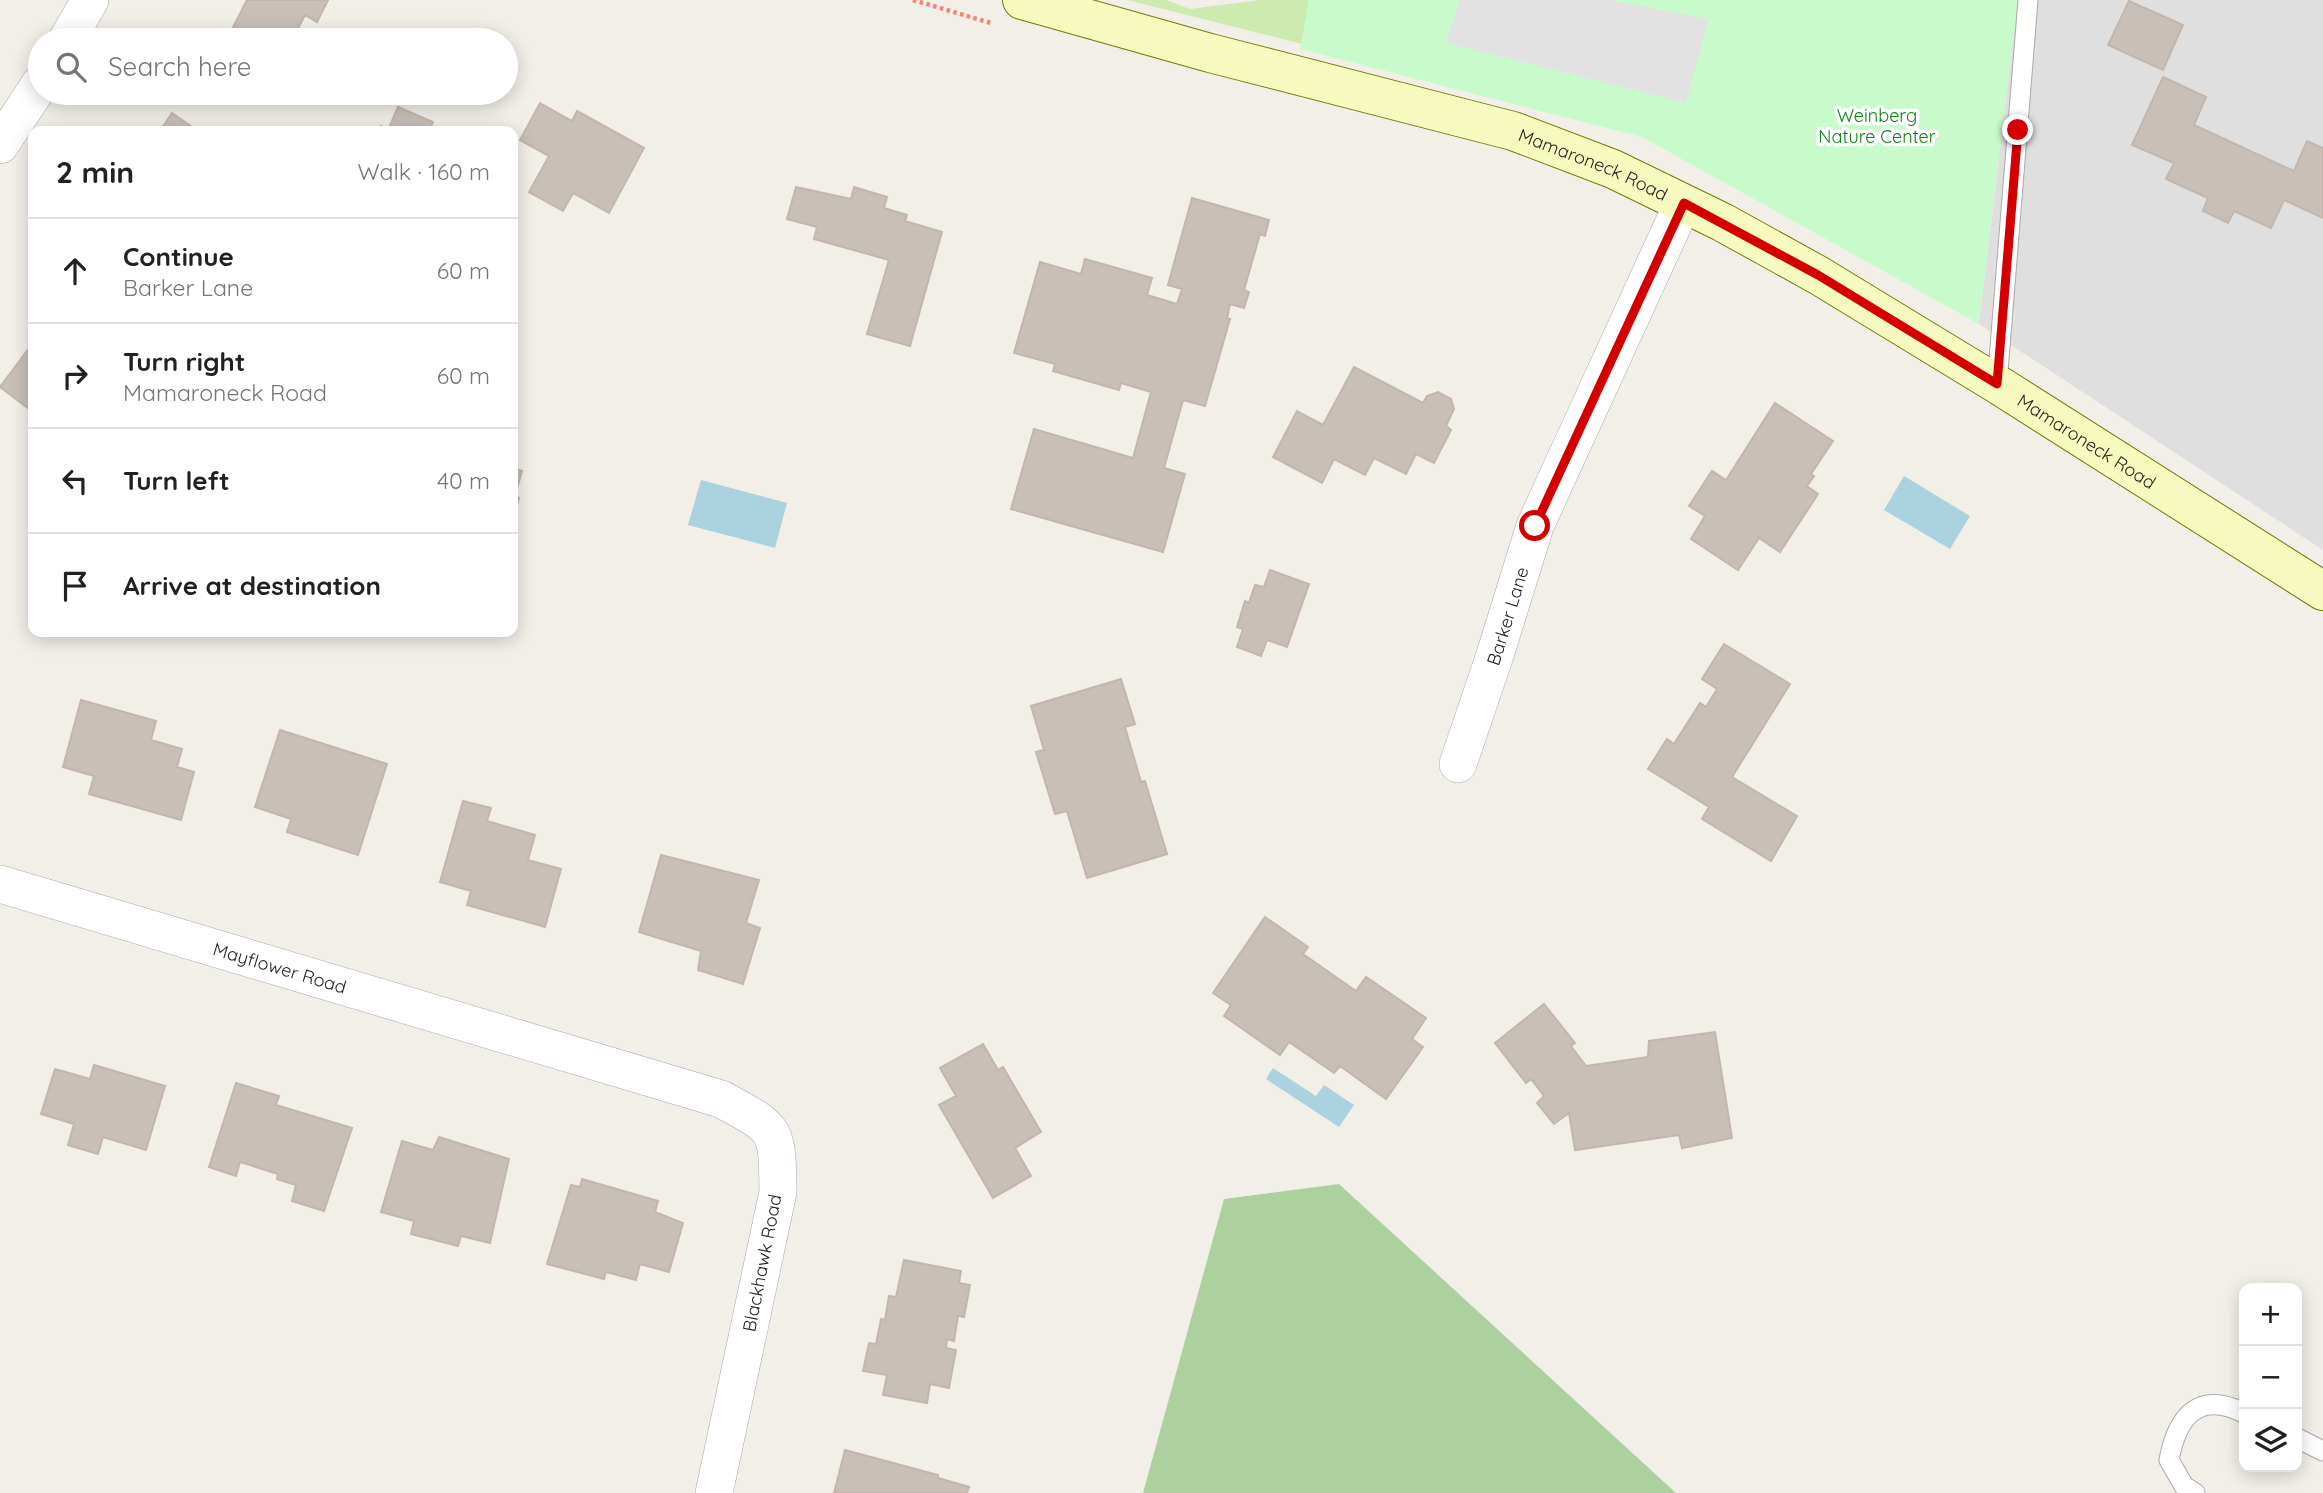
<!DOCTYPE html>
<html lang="en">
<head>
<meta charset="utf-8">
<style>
	:root { --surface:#fff; --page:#f2f2f2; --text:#202124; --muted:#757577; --line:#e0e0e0 }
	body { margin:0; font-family:Quicksand,sans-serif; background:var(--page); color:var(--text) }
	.controls { position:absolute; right:21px; bottom:21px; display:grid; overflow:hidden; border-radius:14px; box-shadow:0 4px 18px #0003 }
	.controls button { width:63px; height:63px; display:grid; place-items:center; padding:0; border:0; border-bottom:2px solid var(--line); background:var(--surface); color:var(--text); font:35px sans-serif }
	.stop { position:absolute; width:21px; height:21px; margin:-16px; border:5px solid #d40000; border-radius:50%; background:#fff }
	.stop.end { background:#d40000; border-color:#fff; box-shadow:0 2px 7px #0008 }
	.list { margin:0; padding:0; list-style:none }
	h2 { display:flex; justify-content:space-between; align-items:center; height:91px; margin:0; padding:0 28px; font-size:30px }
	h2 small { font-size:23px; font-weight:400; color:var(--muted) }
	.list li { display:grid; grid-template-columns:46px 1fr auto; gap:21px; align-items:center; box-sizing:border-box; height:105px; padding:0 28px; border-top:2px solid var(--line) }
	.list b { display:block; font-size:26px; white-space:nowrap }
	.list p { margin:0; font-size:23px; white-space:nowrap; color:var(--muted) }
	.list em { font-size:23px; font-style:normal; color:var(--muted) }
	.icon { flex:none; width:38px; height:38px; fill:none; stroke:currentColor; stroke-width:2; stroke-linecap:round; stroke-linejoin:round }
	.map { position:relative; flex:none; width:2323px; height:1493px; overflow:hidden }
	.search { position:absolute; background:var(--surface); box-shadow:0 4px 18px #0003; left:28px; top:28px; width:490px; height:77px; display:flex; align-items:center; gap:18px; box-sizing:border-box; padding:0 24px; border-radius:38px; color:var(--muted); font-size:26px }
	.panel { position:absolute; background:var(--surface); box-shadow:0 4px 18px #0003; left:28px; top:126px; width:490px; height:511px; border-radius:14px }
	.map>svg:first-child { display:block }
	.residential { fill:#e0dfdf }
	.grass { fill:#cdebb0 }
	.forest { fill:#add19e }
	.park { fill:#c8facc }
	.parking { fill:#e2e2e2 }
	.water { fill:#aad3df }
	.building { fill:#c7bfb8; stroke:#c4b6ab; stroke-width:2 }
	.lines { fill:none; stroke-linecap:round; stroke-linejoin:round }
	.lane-casing { stroke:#a9a9a9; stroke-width:21 }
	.street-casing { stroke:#a9a9a9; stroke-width:38 }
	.secondary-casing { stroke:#707d05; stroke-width:40 }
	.path { stroke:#fa8072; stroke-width:4.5; stroke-dasharray:3.5 3.5; stroke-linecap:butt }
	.lane { stroke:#fff; stroke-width:19 }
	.street { stroke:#fff; stroke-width:37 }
	.secondary { stroke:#f7fabf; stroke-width:38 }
	.route { stroke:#d40000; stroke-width:9 }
	.labels { text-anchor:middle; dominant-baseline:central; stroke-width:7; stroke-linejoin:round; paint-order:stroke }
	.park-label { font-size:18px; fill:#0c8416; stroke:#fff }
	.street-label { font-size:18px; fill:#222; stroke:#fff }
</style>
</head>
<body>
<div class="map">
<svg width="2323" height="1493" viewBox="0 0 2323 1493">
	<rect width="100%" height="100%" fill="#f2efe9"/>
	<path class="residential" d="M2018 0H2323V550L1979 324Z"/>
	<path class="grass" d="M1127 0H1166L1190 9 1260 0H1375L1330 51Z"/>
	<path class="forest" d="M1339 1184 1676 1493H1143L1224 1199Z"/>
	<path class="park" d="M1309 0H2018L1979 324 1642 137 1300 49Z"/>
	<path class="parking" d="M1460 0H1611L1708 19 1686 103 1446 43Z"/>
	<path class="water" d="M1904 476 1970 516 1950 549 1884 510Z
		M701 480 787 503 775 548 688 525Z
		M1273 1068 1316 1096 1324 1085 1354 1105 1339 1127 1266 1079Z"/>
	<path class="building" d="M247 0H328L317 22 305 15 292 40H229L227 39Z
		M2129 1 2183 25 2163 70 2108 45Z
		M2163 77 2206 97 2194 125 2294 171 2307 141 2323 148V218L2284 200 2271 228 2234 211 2228 223 2203 211 2208 198 2166 179 2174 163 2132 145Z
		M540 103 572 121 577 111 644 148 609 213 573 193 563 211 529 192 549 156 520 140Z
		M398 107 433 122 429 131H379L381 126 388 130Z
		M172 113 198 131H160Z
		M796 187 851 199 854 187 887 197 884 208 907 215 905 221 942 232 910 346 867 334 889 260 814 239 817 227 787 219Z
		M1192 198 1269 220 1265 236 1260 234 1244 290 1249 292 1244 308 1230 304 1227 319H1230L1205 406 1183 400 1164 468 1185 474 1163 552 1011 509 1034 429 1133 458 1151 392 1121 383 1119 390 1053 371 1055 364 1014 353 1040 262 1081 274 1085 259 1152 278 1147 295 1177 304 1182 289 1168 285Z
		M33 343V412L0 387Z
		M1354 367 1423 403 1427 396 1438 392 1451 399 1454 409 1446 426 1451 430 1434 463 1416 454 1406 474 1374 458 1365 475 1334 459 1322 483 1273 457 1297 411 1323 425Z
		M1775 403 1833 441 1811 474 1814 476 1807 486 1818 494 1780 552 1759 538 1738 570 1691 539 1705 516 1689 506 1712 471 1726 480Z
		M513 468 522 471 515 496 519 498 513 518Z
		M1270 570 1309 584 1287 647 1267 640 1261 656 1237 647 1243 629 1237 627 1245 601 1249 603 1255 585 1264 587Z
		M1724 644 1790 684 1732 777 1797 816 1771 861 1702 819 1709 807 1648 769 1667 739 1674 744 1700 703 1706 707 1717 689 1702 679Z
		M1121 679 1135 724 1125 727 1141 782 1145 781 1167 854 1087 878 1067 811 1055 814 1036 752 1044 750 1031 706Z
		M81 700 156 721 151 740 182 749 177 767 194 772 181 820 89 794 94 776 63 767Z
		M280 730 387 764 358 855 287 832 291 819 255 807Z
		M463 801 491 808 487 821 535 835 528 860 561 869 545 927 467 905 471 891 440 882Z
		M661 855 759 880 746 923 760 928 743 984 698 970 701 951 639 932Z
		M1265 917 1308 947 1303 954 1356 991 1366 977 1426 1018 1412 1039 1423 1047 1386 1099 1340 1066 1334 1073 1289 1042 1280 1055 1224 1016 1231 1005 1213 993Z
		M1544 1004 1575 1043 1571 1046 1586 1066 1648 1057 1649 1041 1715 1032 1732 1138 1682 1148 1679 1135 1575 1150 1569 1113 1554 1124 1537 1103 1544 1096 1531 1079 1526 1083 1495 1043Z
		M983 1044 998 1070 1003 1067 1041 1132 1015 1148 1031 1176 993 1198 939 1105 956 1096 940 1068Z
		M94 1065 165 1086 146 1150 103 1137 98 1154 68 1145 74 1124 41 1114 55 1069 90 1079Z
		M236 1083 279 1096 276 1105 352 1128 324 1211 292 1201 296 1185 277 1179 278 1174 240 1162 236 1176 209 1167Z
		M439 1137 509 1159 490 1243 461 1236 458 1246 411 1234 414 1221 381 1212 402 1141 433 1150Z
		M582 1179 658 1201 655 1212 683 1223 669 1272 640 1264 636 1280 606 1272 604 1279 547 1264 571 1185 580 1187Z
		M904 1260 961 1271 959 1283 970 1285 964 1317 958 1316 954 1341 947 1339 946 1348 956 1350 949 1388 930 1384 927 1403 883 1395 887 1375 863 1371 869 1343 876 1344 881 1319 885 1320 889 1296 896 1297Z
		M845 1450 938 1475V1478L969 1487 967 1493H834Z"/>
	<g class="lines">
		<g class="lane-casing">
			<path id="lane" d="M1997 384 2028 0
				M2297 1438 2323 1451
				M2195 1493 2184 1486 2169 1460C2177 1417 2198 1390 2244 1413"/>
		</g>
		<g class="street-casing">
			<g id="street">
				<path d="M67 40 90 0"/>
				<path d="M0 145 40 84"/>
				<path id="s1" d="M1458 764 1495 655 1535 526 1683 203"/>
				<path id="s2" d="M0 884 721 1099C778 1130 777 1127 778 1192L714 1493"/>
			</g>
		</g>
		<g class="secondary-casing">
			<g id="secondary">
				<path id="s3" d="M1022 0 1210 53 1513 131 1613 169 1722 222 1818 275 1997 384 2323 591"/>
			</g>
		</g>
		<path class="path" d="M913 0 991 23"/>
		<use href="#lane" class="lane"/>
		<use href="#street" class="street"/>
		<use href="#secondary" class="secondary"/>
	</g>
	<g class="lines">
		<path class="route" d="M1535 526 1684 203 1818 275 1997 384 2018 130"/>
	</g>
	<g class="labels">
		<g class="park-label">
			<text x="1877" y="115">Weinberg<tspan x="1877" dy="21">Nature Center</tspan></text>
		</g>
		<g class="street-label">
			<text stroke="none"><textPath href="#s3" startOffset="595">Mamaroneck Road</textPath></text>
			<text stroke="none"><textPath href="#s3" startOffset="1162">Mamaroneck Road</textPath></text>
			<text stroke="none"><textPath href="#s1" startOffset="156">Barker Lane</textPath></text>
			<text stroke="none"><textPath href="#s2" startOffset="292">Mayflower Road</textPath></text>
			<text transform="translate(762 1263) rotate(-79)">Blackhawk Road</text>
		</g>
	</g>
</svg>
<div class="controls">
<button>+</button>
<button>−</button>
<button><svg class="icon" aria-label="layers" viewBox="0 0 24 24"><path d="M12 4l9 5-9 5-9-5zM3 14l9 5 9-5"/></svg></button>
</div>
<div class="stop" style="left:1535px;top:526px"></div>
<div class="stop end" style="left:2018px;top:130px"></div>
<div class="search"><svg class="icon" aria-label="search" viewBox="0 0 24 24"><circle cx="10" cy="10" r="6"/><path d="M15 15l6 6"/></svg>Search here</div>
<section class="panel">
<h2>2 min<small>Walk · 160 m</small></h2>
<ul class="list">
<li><svg class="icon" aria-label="ahead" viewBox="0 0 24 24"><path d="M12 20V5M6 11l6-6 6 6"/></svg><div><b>Continue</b><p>Barker Lane</p></div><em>60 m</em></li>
<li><svg class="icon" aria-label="right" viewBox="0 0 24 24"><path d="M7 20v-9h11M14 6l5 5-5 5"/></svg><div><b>Turn right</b><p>Mamaroneck Road</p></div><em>60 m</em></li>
<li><svg class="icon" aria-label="left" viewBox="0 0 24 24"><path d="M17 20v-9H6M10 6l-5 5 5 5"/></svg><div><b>Turn left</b></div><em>40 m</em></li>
<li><svg class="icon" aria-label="arrive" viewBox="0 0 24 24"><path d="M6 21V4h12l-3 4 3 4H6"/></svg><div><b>Arrive at destination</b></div></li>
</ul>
</section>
</div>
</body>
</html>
